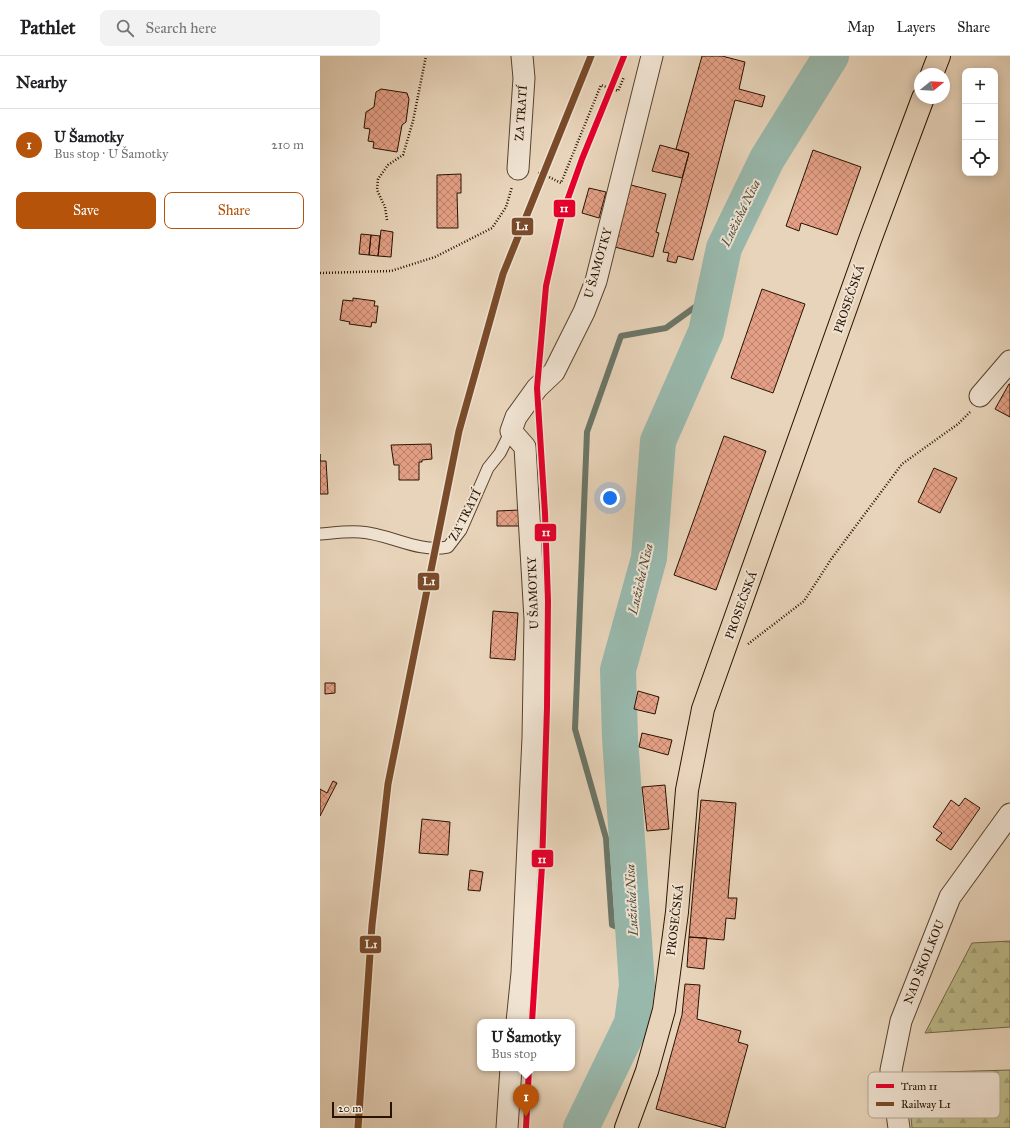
<!DOCTYPE html>
<html lang="en">
<head>
<meta charset="utf-8">
<style>
	:root { --surface:#fff; --page:#f2f2f2; --text:#202124; --muted:#757577; --line:#e0e0e0; --accent:#b45309 }
	body { margin:0; font-family:"IM FELL Great Primer",serif; background:var(--page); color:var(--text) }
	.controls { position:absolute; right:12px; top:12px; display:grid; overflow:hidden; border-radius:8px; box-shadow:0 2px 10px #0003 }
	.controls button { width:36px; height:36px; display:grid; place-items:center; padding:0; border:0; border-bottom:1px solid var(--line); background:var(--surface); color:var(--text); font:20px sans-serif }
	.compass { position:absolute; left:594px; top:12px; width:36px; height:36px; border-radius:50%; background:var(--surface); box-shadow:0 2px 10px #0003; rotate:72deg }
	.scale { position:absolute; left:12px; bottom:10px; width:60px; box-sizing:border-box; padding-left:4px; border:2px solid #281200; border-top:0; font-size:11px; line-height:14px; white-space:nowrap; color:#281200; -webkit-text-stroke:3px #f0e3d2; paint-order:stroke }
	.you { position:absolute; left:290px; top:442px; width:14px; height:14px; margin:-10px; border:3px solid #fff; border-radius:50%; background:#1a73e8; box-shadow:0 0 0 6px #1a73e833 }
	.badge { display:grid; place-items:center; width:26px; height:26px; border-radius:50%; background:var(--accent); color:#fff; font-size:13px; font-weight:700 }
	.pin { position:absolute; translate:-50% -33px; filter:drop-shadow(0 1px 2px #0008) }
	.pin::after { content:''; position:absolute; top:21px; width:14px; height:12px; background:inherit; clip-path:polygon(0 0,100% 0,50% 100%) }
	.popup { position:absolute; left:157px; top:963px; width:98px; height:52px; box-sizing:border-box; display:grid; place-content:center; border-radius:8px; background:var(--surface); filter:drop-shadow(0 1px 3px #0005); font-size:13px; white-space:nowrap; color:var(--muted) }
	.popup b { font-size:15px; color:var(--text) }
	.popup::after { content:''; position:absolute; left:50%; top:100%; margin-left:-8px; border:8px solid transparent; border-top-color:var(--surface) }
	.list { margin:0; padding:0; list-style:none }
	h2 { display:flex; justify-content:space-between; align-items:center; height:52px; margin:0; padding:0 16px; font-size:17px }
	h2 small { font-size:13px; font-weight:400; color:var(--muted) }
	.list li { display:grid; grid-template-columns:26px 1fr auto; gap:12px; align-items:center; box-sizing:border-box; height:72px; padding:0 16px; border-top:1px solid var(--line) }
	.list b { display:block; font-size:15px; white-space:nowrap }
	.list p { margin:0; font-size:13px; white-space:nowrap; color:var(--muted) }
	.list em { font-size:13px; font-style:normal; color:var(--muted) }
	.actions { display:flex; gap:8px; padding:12px 16px }
	.actions a { flex:1; padding:9px 0; border:1px solid var(--accent); border-radius:8px; text-align:center; font-size:14px; color:var(--accent) }
	.actions .main { background:var(--accent); color:#fff }
	.icon { flex:none; width:22px; height:22px; fill:none; stroke:currentColor; stroke-width:2; stroke-linecap:round; stroke-linejoin:round }
	.map { position:relative; flex:none; width:690px; height:1072px; overflow:hidden }
	header { display:flex; align-items:center; gap:24px; box-sizing:border-box; height:56px; padding:0 20px; background:var(--surface); border-bottom:1px solid var(--line) }
	header strong { font-size:19px }
	nav { display:flex; gap:22px; margin-inline-start:auto; font-size:14px }
	.search { width:280px; height:36px; background:var(--page); display:flex; align-items:center; gap:10px; box-sizing:border-box; padding:0 14px; border-radius:8px; color:var(--muted); font-size:15px }
	main { display:flex }
	aside { flex:1; background:var(--surface) }
	.map>svg:first-child { display:block }
	.forest { fill:url(#forest-firs); stroke:#726646 }
	.lines { fill:none; stroke-linecap:round; stroke-linejoin:round }
	.stream { stroke:#6b7667; stroke-width:6 }
	.river { stroke:#98b8ac; stroke-width:36 }
	.building { fill:url(#building-cross-hatch); stroke:#281200 }
	.lane-casing { stroke:#58422e; stroke-width:13 }
	.street-casing { stroke:#58422e; stroke-width:23 }
	.primary-casing { stroke:#281200; stroke-width:24 }
	.path { stroke:#281200; stroke-width:2.5; stroke-dasharray:1 2; stroke-linecap:butt }
	.lane { stroke:#f0e3d2; stroke-width:11 }
	.street { stroke:#f0e3d2; stroke-width:21 }
	.primary { stroke:#e8d4ba; stroke-width:22 }
	.rail-1-casing { stroke:#f0e3d2; stroke-width:10 }
	.rail-1 { stroke:#7a4b2a; stroke-width:7 }
	.tram-1-casing { stroke:#f0e3d2; stroke-width:9 }
	.tram-1 { stroke:#e4002b; stroke-width:6 }
	.labels { text-anchor:middle; dominant-baseline:central; stroke-width:4; stroke-linejoin:round; paint-order:stroke }
	.street-label { font-size:12px; fill:#281200; stroke:#f0e3d2 }
	.water-label { font-size:13px; font-style:italic; fill:#4f4c3c; stroke:#f0e3d2 }
	.key { fill:#f0e3d2; stroke:#b4a493; stroke-width:1 }
	.key-label { font-size:11px; fill:#281200 }
	.line-badge { stroke:#f0e3d2; stroke-width:1.5 }
	.badge-label { font-size:11px; text-anchor:middle; font-weight:bold; fill:#fff }
</style>
</head>
<body>
<header>
<strong>Pathlet</strong>
<div class="search"><svg class="icon" aria-label="search" viewBox="0 0 24 24"><circle cx="10" cy="10" r="6"/><path d="M15 15l6 6"/></svg>Search here</div>
<nav><a>Map</a><a>Layers</a><a>Share</a></nav>
</header>
<main>
<aside>
<h2>Nearby<small></small></h2>
<ul class="list">
<li><span class="badge">1</span><div><b>U Šamotky</b><p>Bus stop · U Šamotky</p></div><em>210 m</em></li>
</ul>
<div class="actions"><a class="main">Save</a><a>Share</a></div>
</aside>
<div class="map">
<svg width="690" height="1072" viewBox="0 0 690 1072">
	<defs>
		<pattern id="forest-firs" width="22" height="20" patternUnits="userSpaceOnUse"><rect width="22" height="20" fill="#bdbb8b"/><path d="M5 1l3.5 6h-7zM16 11l3.5 6h-7z" fill="#a2a076"/></pattern>
		<pattern id="building-cross-hatch" width="8" height="8" patternUnits="userSpaceOnUse"><rect width="8" height="8" fill="#e4a086"/><path d="M0 0l8 8M0 8l8-8" fill="none" stroke="#b9816b"/></pattern>
	</defs>
	<rect width="100%" height="100%" fill="#e8d4ba"/>
	<filter id="stains"><feTurbulence type="fractalNoise" baseFrequency=".005" numOctaves="4"/><feColorMatrix values="0 0 0 0 .2 0 0 0 0 .09 0 0 0 0 .02 0 0 0 .5 -.17"/></filter>
	<radialGradient id="worn" r=".72"><stop offset=".6" stop-color="#630" stop-opacity="0"/><stop offset="1" stop-color="#630" stop-opacity=".3"/></radialGradient>
	<path class="forest" d="M690 885V971L605 977 652 887Z
		M690 1014V1072H592L587 1017Z"/>
	<g class="lines">
		<path class="stream" d="M315 878 292 869 286 782 255 673 267 376 301 280 346 272 393 238"/>
		<path class="river" d="M261 1072 312 967 317 929 300 682 298 614 329 502 338 385 386 276 404 192 447 103 511 0"/>
	</g>
	<path class="building" d="M382 0H402L425 6 419 33 445 40 442 51 415 44 373 204 358 200 356 207 347 205 349 197 343 196 369 97 356 93Z
		M61 33 87 37 89 43 86 66 82 69 77 96 53 92 54 86 48 85 50 73 44 72 46 56 54 51 56 36Z
		M340 89 369 97 362 122 332 115Z
		M493 94 541 111 517 179 481 167 479 175 466 170Z
		M141 118V137H137L138 172H117V119Z
		M307 128 346 138 336 176 339 177 333 201 291 190Z
		M269 132 286 136 279 162 262 157Z
		M61 174 73 176 71 201 58 200Z
		M41 178 51 179 49 199 39 198Z
		M51 179 60 180 58 200 49 199Z
		M442 233 485 248 453 337 411 322Z
		M33 242 55 245 54 250H58L56 267 52 266 51 271 29 268 30 266 20 264 23 244 33 245Z
		M689 328H690V361L675 353Z
		M404 380 446 395 396 534 354 519Z
		M111 388 112 403 102 404V406H99V424H79V409H74L71 389Z
		M0 398V405H6L8 438H0Z
		M614 412 637 422 620 457 598 446Z
		M200 454V470H177V455Z
		M173 555 198 557 195 604 170 602Z
		M5 627H15V637L5 638Z
		M318 635 339 641 335 658 314 653Z
		M322 677 352 684 348 699 319 691Z
		M13 725 17 727 0 760V733L7 737Z
		M345 729 349 773 327 775 322 731Z
		M645 742 660 752 631 794 616 784 622 777 613 771 631 744 639 750Z
		M381 744 416 747 408 842H417L415 863 406 862 404 884 369 881Z
		M102 763 130 766 128 799 99 797Z
		M150 814 163 816 160 835 148 834Z
		M369 881 387 882 384 913 367 911Z
		M365 928 380 929 377 963 421 975 418 986 428 989 405 1072 336 1053 362 959Z"/>
	<g class="lines">
		<g class="lane-casing">
			<path id="lane" d="M0 478C13 477 27 475 40 476 71 478 97 497 128 491L141 474 168 412 180 397 191 375"/>
		</g>
		<g class="street-casing">
			<path id="street" d="M198 113 204 22 202 0
				M660 340 690 305
				M197 966 202 917 213 682 215 563 205 391 191 375 196 361 217 332 234 316 264 256 276 225 332 0
				M187 1072 191 1012
				M579 1072 571 1014 581 965 630 841 690 758"/>
		</g>
		<g class="primary-casing">
			<path id="primary" d="M612 18 619 0
				M306 1072 327 1015 344 954 357 856 367 734 383 653 550 184 603 42"/>
		</g>
		<path class="path" d="M218 117 223 118 241 127 281 29 298 35 304 21
			M67 164 65 151 57 134 58 123 68 109 83 99 93 65 106 0
			M0 217 71 215 115 201 172 172 186 151 192 131
			M428 588 484 545 512 502 582 408 638 368 650 356"/>
		<use href="#lane" class="lane"/>
		<use href="#street" class="street"/>
		<use href="#primary" class="primary"/>
		<g class="rail-1-casing">
			<path id="rail-1" d="M38 1072 52 869 68 728 139 375 183 218 271 0"/>
		</g>
		<use href="#rail-1" class="rail-1"/>
		<g class="tram-1-casing">
			<path id="tram-1" d="M212 966 222 810 227 652 228 545 225 457 217 332 226 230 242 159 262 103 304 0
				M206 1072 209 1012"/>
		</g>
		<use href="#tram-1" class="tram-1"/>
	</g>
	<g class="labels">
		<g class="street-label">
			<text transform="translate(201 57) rotate(-86)">ZA TRATÍ</text>
			<text transform="translate(278 207) rotate(-74)">U ŠAMOTKY</text>
			<text transform="translate(529 243) rotate(-71)">PROSEČSKÁ</text>
			<text transform="translate(145 459) rotate(-63)">ZA TRATÍ</text>
			<text transform="translate(213 537) rotate(-92)">U ŠAMOTKY</text>
			<text transform="translate(421 549) rotate(-70)">PROSEČSKÁ</text>
			<text transform="translate(355 864) rotate(-83)">PROSEČSKÁ</text>
			<text transform="translate(604 906) rotate(-68)">NAD ŠKOLKOU</text>
		</g>
		<g class="water-label">
			<text transform="translate(421 157) rotate(-64)">Lužická Nisa</text>
			<text transform="translate(321 523) rotate(-77)">Lužická Nisa</text>
			<text transform="translate(312 844) rotate(-93)">Lužická Nisa</text>
		</g>
	</g>
	<rect x="548" y="1016" width="132" height="46" rx="6" class="key"/>
	<rect x="556" y="1028" width="18" height="4" fill="#e4002b"/>
	<rect x="556" y="1046" width="18" height="4" fill="#7a4b2a"/>
	<g class="key-label">
		<text x="581" y="1034">Tram 11</text>
		<text x="581" y="1052">Railway L1</text>
	</g>
	<g class="line-badge">
		<rect x="233" y="143" width="23" height="19" rx="4" fill="#e4002b"/>
		<rect x="191" y="161" width="23" height="19" rx="4" fill="#7a4b2a"/>
		<rect x="214" y="467" width="23" height="19" rx="4" fill="#e4002b"/>
		<rect x="97" y="516" width="23" height="19" rx="4" fill="#7a4b2a"/>
		<rect x="211" y="793" width="23" height="19" rx="4" fill="#e4002b"/>
		<rect x="39" y="879" width="23" height="19" rx="4" fill="#7a4b2a"/>
	</g>
	<g class="badge-label">
		<text x="244" y="156">11</text>
		<text x="202" y="174">L1</text>
		<text x="226" y="480">11</text>
		<text x="109" y="529">L1</text>
		<text x="222" y="807">11</text>
		<text x="51" y="892">L1</text>
	</g>
	<rect width="100%" height="100%" filter="url(#stains)"/>
	<rect width="100%" height="100%" fill="url(#worn)"/>
</svg>
<div class="controls">
<button>+</button>
<button>−</button>
<button><svg class="icon" aria-label="locate" viewBox="0 0 24 24"><circle cx="12" cy="12" r="6"/><path d="M12 2v4M12 18v4M2 12h4M18 12h4"/></svg></button>
</div>
<svg class="compass" viewBox="-18 -18 36 36"><path d="M0-13l5 13h-10z" fill="#e53935"/><path d="M0 13l5-13h-10z" fill="#757577"/></svg>
<div class="scale">20 m</div>
<div class="you"></div>
<div class="pin badge" style="left:206px;top:1061px">1</div>
<div class="popup"><b>U Šamotky</b>Bus stop</div>
</div>
</main>
</body>
</html>
